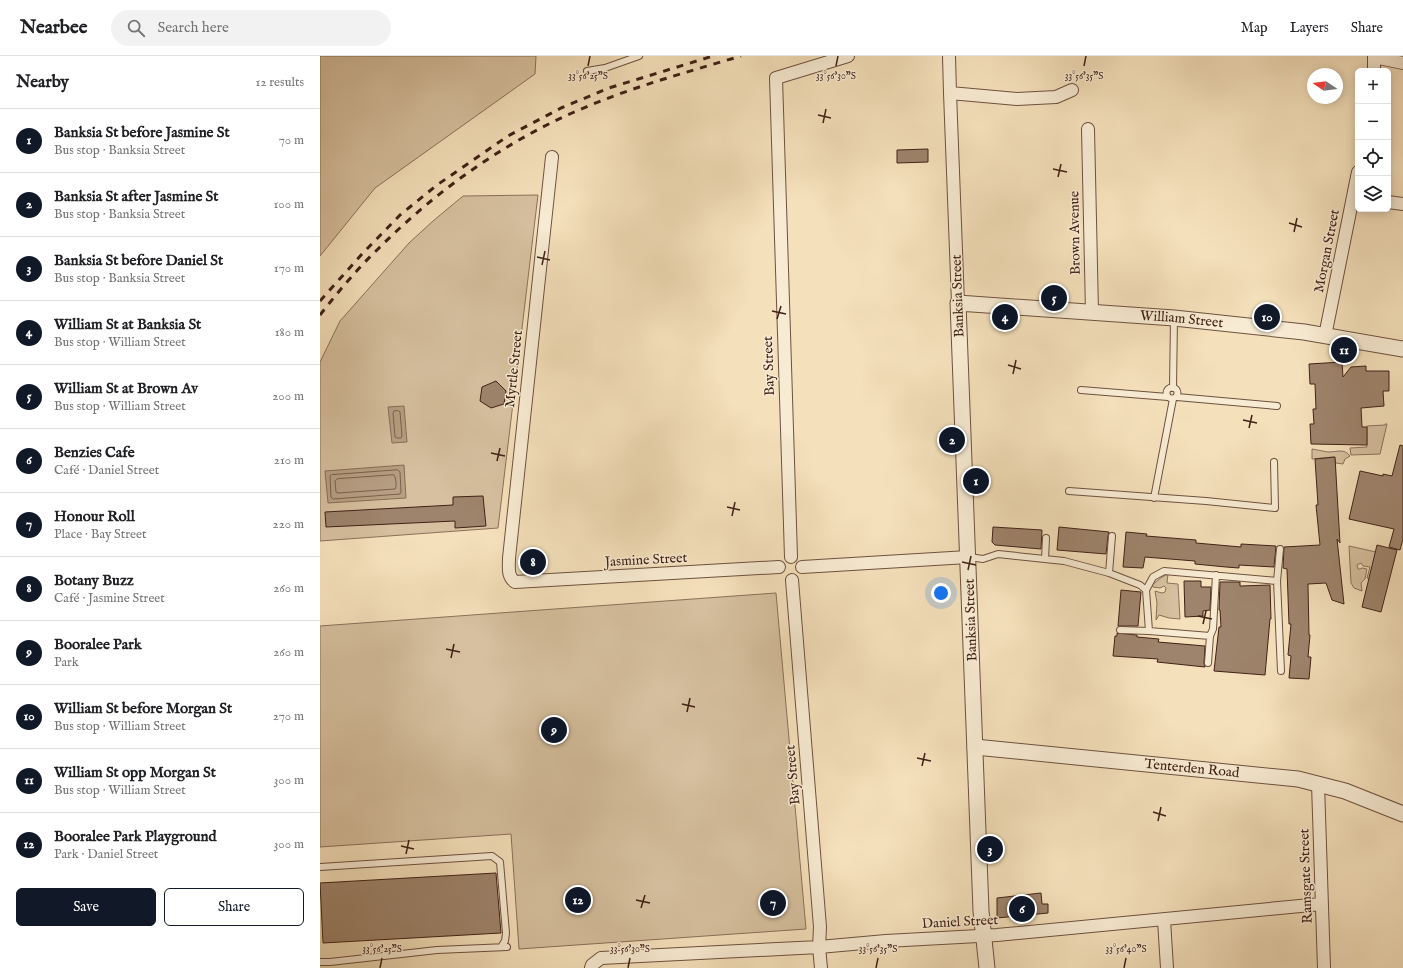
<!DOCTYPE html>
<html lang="en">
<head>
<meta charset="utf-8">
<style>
	:root { --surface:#fff; --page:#f2f2f2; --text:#202124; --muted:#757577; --line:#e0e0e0; --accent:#111827 }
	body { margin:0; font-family:"IM FELL English",serif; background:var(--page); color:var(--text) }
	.controls { position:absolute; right:12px; top:12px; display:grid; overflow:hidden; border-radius:6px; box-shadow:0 2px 10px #0003 }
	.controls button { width:36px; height:36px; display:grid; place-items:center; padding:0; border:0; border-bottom:1px solid var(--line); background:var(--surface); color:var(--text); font:20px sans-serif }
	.compass { position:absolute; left:987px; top:12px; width:36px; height:36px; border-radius:50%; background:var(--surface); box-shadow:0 2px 10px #0003; rotate:283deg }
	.you { position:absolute; left:621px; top:537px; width:14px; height:14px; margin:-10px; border:3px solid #fff; border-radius:50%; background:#1a73e8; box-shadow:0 0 0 6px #1a73e833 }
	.badge { display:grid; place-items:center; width:26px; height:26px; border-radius:50%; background:var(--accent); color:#fff; font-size:13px; font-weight:700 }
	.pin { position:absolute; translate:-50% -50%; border:2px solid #fff; box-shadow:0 1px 4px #0006 }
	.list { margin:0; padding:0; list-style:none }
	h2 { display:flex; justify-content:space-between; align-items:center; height:52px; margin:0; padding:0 16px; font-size:17px }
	h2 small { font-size:13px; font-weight:400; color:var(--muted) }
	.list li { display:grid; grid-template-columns:26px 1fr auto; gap:12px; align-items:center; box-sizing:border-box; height:64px; padding:0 16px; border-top:1px solid var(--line) }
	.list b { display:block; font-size:15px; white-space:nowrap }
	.list p { margin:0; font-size:13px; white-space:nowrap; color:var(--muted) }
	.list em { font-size:13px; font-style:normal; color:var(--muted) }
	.actions { display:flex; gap:8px; padding:12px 16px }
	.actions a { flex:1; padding:9px 0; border:1px solid var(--accent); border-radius:6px; text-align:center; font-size:14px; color:var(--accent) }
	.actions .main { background:var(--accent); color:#fff }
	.icon { flex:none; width:22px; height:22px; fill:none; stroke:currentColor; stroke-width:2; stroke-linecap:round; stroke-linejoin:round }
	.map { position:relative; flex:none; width:1083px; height:912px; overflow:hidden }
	header { display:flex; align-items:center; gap:24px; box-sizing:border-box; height:56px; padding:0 20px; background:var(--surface); border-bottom:1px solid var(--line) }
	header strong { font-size:19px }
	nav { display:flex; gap:22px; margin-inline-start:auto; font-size:14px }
	.search { width:280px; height:36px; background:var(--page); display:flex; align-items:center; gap:10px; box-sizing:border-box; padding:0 14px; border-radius:22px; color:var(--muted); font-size:15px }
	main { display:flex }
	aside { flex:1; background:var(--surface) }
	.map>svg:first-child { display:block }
	.green { fill:#d6c09f; stroke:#8c705a }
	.water { fill:#b79f83; stroke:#886d57 }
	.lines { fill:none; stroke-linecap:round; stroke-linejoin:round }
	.shore { stroke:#7c604c; stroke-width:1 }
	.building { fill:#9e846c; stroke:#412116 }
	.service-casing { stroke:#6e513f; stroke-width:8 }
	.minor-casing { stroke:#6e513f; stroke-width:14 }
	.tertiary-casing { stroke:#6e513f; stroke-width:17 }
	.service { stroke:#f8ebd3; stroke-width:6 }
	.minor { stroke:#f8ebd3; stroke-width:12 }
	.tertiary { stroke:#f8ebd3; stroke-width:15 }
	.rail { stroke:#412116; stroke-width:3; stroke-dasharray:7 7; stroke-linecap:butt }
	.ticks { fill:none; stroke:#412116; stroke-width:1.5 }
	.labels { text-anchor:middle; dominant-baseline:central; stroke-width:3; stroke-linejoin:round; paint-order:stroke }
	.street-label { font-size:14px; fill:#412116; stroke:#f8ebd3 }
	.ticks-label { font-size:10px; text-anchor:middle; fill:#412116; stroke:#f8ebd3; stroke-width:3; stroke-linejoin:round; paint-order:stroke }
</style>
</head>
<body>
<header>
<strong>Nearbee</strong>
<div class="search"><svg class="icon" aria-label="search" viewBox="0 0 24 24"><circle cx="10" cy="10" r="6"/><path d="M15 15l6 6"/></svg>Search here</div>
<nav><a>Map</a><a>Layers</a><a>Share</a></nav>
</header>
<main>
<aside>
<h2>Nearby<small>12 results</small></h2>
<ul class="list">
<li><span class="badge">1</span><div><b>Banksia St before Jasmine St</b><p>Bus stop · Banksia Street</p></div><em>70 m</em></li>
<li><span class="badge">2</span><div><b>Banksia St after Jasmine St</b><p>Bus stop · Banksia Street</p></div><em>100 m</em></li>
<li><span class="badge">3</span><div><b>Banksia St before Daniel St</b><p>Bus stop · Banksia Street</p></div><em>170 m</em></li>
<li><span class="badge">4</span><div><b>William St at Banksia St</b><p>Bus stop · William Street</p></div><em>180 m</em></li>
<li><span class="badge">5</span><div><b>William St at Brown Av</b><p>Bus stop · William Street</p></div><em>200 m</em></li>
<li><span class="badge">6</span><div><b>Benzies Cafe</b><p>Café · Daniel Street</p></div><em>210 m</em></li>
<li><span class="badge">7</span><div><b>Honour Roll</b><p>Place · Bay Street</p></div><em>220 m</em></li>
<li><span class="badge">8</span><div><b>Botany Buzz</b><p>Café · Jasmine Street</p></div><em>260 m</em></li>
<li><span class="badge">9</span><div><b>Booralee Park</b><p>Park</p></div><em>260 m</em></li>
<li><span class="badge">10</span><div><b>William St before Morgan St</b><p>Bus stop · William Street</p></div><em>270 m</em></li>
<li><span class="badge">11</span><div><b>William St opp Morgan St</b><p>Bus stop · William Street</p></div><em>300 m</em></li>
<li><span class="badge">12</span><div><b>Booralee Park Playground</b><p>Park · Daniel Street</p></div><em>300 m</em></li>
</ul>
<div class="actions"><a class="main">Save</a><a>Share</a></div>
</aside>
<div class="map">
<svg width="1083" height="912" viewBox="0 0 1083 912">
	<rect width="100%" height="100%" fill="#f4e0bb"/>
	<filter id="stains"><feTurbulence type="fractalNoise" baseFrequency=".005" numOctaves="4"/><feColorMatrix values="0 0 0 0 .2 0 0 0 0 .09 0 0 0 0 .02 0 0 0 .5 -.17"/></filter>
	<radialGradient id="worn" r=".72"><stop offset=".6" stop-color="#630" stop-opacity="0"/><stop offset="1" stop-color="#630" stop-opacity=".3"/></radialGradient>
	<path class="green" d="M0 0H216L215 18 55 132 0 200Z
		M218 139 178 472 0 485V306L20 265 89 187 113 165 143 140Z
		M1065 368H1067L1060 398 1031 399 1030 392 1047 391V370L1065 369Z
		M992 393C997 394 1003 395 1008 396 1017 396 1024 392 1030 400L1025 403 1023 408 1016 407 1014 401 992 403Z
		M1029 490 1056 496 1049 523 1047 522 1050 511 1043 510 1041 507 1037 509 1038 513H1040L1042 512 1047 513 1045 523 1041 527 1042 535 1034 532 1031 527Z
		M848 518 847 527 858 528 860 563 849 562 839 559 836 564 837 547 835 535 842 537 845 536 846 532 844 530 840 532 833 531 832 529 842 521Z
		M456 537 486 873 199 893 191 778 0 791V570Z"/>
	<path class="water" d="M84 350 87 386 72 387 68 351Z
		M84 409 86 442 8 447 5 415Z"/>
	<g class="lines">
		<path class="shore" d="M79 355 80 356 82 380 81 382H77L75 381 73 357 74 355Z
			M78 414 80 416 81 436 80 438 13 443 11 441 10 420 11 419Z
			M74 419C76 422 77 431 75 433L18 437 16 436 15 425 17 423Z"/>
	</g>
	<path class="building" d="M608 93V106L577 107V94Z
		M1022 306 1023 321 1031 311 1046 310V315H1069V335H1063L1064 350 1041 352 1042 371H1047V389L991 388 990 368H994L993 353H996L995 328H990L989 308Z
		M176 325 186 335 184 348 171 352 160 345 162 331Z
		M1080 389 1083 390V483L1080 494 1069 491 1074 473 1029 463 1040 415 1063 420V418L1072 420Z
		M1015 401 1020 487 1017 483 1024 548 1012 544 1006 527 988 528 989 579H990L988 601H991L989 623 969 622 971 600 968 599 971 568H969L967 513 963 512 964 491 1000 489 996 449H998L995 403Z
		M163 440 166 470 135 472V465L6 471 5 456 133 449V441Z
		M673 471 722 474 721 493 675 489 672 486Z
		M739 471 789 476 788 480 786 498 737 494Z
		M806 476 827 478 826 480 876 484V487L921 491V488L956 490 954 511 919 509V512L906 511 875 508V505L825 501 823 512 803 511Z
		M1057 489 1077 494 1061 556 1042 551Z
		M864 525H881V531H891L890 554 883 555V560L865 561Z
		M900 526H920V530L950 529 951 563H950L945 619 894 615 899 571H901L900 554H899Z
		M801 534 821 536 818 570H798Z
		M797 577 817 579V581L839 583 838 586 885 590 884 607 885 611 837 606 838 603 793 600 795 580H797Z
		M176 817 181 877 3 887 0 827Z
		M721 837 722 848H728V857L677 862V842Z"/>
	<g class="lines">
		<g class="service-casing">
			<path id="service" d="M267 15 285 12 319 0
				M846.5 337a5.5 5.5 0 1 1 11 0a5.5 5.5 0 1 1-11 0Z
				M853 332 854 262
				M761 334 848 341
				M857 341 957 350
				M749 435 886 445 955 452 954 406
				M834 442 853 343
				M960 493 957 525 961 615
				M649 501 663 503 678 498 744 505 789 517 820 529 826 534
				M725 503 726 482
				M789 517 792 480
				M800 574 829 575
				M890 580 829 575 826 534 833 521 844 515 957 525
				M888 607 890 580 893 573 896 519
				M0 811 172 800 180 806 186 877 185 885 181 891
				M0 906H10L117 894 187 891"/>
		</g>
		<g class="minor-casing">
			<path id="minor" d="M629 0 630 37 638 247
				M1054 0V15
				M1054 1 1083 7
				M630 37 697 43 736 41 752 34
				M768 73 772 256
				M232 101 189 502C189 511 187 520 195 526L459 511
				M1068 146 1083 148
				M1005 280 1038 116
				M471 501 456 22 528 0
				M482 511 648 501
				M472 524 500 871 499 891 501 912
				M998 728 1004 912
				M844 864 847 912
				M271 912 272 909 281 902 499 891 566 885 677 879 1001 848"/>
		</g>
		<g class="tertiary-casing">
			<g id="tertiary">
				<path id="s1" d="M655 691 978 723 1025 735 1083 758"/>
				<path id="s2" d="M667 912 661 855 638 247 854 262 984 276 1083 293"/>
			</g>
		</g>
		<use href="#service" class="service"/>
		<use href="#minor" class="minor"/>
		<use href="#tertiary" class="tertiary"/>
		<path class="rail" d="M0 245 42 198 80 159 117 129 188 80 241 52 289 32 393 0
			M0 259C18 236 37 213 58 193 114 137 180 89 252 57 308 32 364 17 421 0"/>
	</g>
	<path class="ticks" d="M268 10 270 0M516 10 518 0M764 10 766 0M498 59 511 62M503 67 506 53M733 113 747 116M738 121 741 108M969 167 982 171M974 176 977 162M217 201 230 204M222 209 225 195M452 255 466 258M457 263 461 250M688 309 701 313M693 318 696 304M923 364 937 367M929 372 932 359M171 397 185 400M177 405 180 392M407 451 420 454M412 460 415 446M642 506 656 509M648 514 651 500M878 560 892 563M883 568 886 555M126 593 140 596M131 602 134 588M362 648 375 651M367 656 370 642M597 702 611 705M602 710 605 697M833 756 846 760M838 765 841 751M81 790 94 793M86 798 89 784M316 844 330 847M321 852 325 839M60 912 62 902M308 912 310 902M556 912 558 902M804 912 806 902"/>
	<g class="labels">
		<g class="street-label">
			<text transform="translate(755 177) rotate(-91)">Brown Avenue</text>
			<text transform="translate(1007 195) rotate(-79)">Morgan Street</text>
			<text transform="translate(638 240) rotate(-92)">Banksia Street</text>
			<text stroke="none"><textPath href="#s2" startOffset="890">William Street</textPath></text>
			<text transform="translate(449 310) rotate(-92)">Bay Street</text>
			<text transform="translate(194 313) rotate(-84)">Myrtle Street</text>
			<text transform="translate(326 504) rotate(-3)">Jasmine Street</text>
			<text transform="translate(651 564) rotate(-92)">Banksia Street</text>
			<text stroke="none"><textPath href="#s1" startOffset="218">Tenterden Road</textPath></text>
			<text transform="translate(473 719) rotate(-95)">Bay Street</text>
			<text transform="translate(986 820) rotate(-92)">Ramsgate Street</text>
			<text transform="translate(640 866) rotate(-3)">Daniel Street</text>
		</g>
	</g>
	<g class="ticks-label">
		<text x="268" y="23">33°56'25"S</text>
		<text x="516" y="23">33°56'30"S</text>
		<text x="764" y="23">33°56'35"S</text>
		<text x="62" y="896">33°56'25"S</text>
		<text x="310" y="896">33°56'30"S</text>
		<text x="558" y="896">33°56'35"S</text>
		<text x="806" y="896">33°56'40"S</text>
	</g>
	<rect width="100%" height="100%" filter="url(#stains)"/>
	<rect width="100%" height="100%" fill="url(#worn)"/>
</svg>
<div class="controls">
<button>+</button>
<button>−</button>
<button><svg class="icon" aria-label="locate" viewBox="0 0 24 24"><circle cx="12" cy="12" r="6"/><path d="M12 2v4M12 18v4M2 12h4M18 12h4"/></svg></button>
<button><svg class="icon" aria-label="layers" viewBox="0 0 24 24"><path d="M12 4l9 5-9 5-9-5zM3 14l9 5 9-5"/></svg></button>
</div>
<svg class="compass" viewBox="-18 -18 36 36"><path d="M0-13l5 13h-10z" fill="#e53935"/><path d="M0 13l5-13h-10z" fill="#757577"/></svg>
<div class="you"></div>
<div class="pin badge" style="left:656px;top:425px">1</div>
<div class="pin badge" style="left:632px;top:384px">2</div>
<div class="pin badge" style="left:670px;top:793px">3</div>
<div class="pin badge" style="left:685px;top:261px">4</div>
<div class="pin badge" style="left:734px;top:242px">5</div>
<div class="pin badge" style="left:702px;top:853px">6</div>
<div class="pin badge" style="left:453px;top:847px">7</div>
<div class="pin badge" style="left:213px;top:506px">8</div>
<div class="pin badge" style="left:234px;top:674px">9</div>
<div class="pin badge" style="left:947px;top:261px">10</div>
<div class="pin badge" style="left:1024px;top:294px">11</div>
<div class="pin badge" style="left:258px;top:844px">12</div>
</div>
</main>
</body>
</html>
